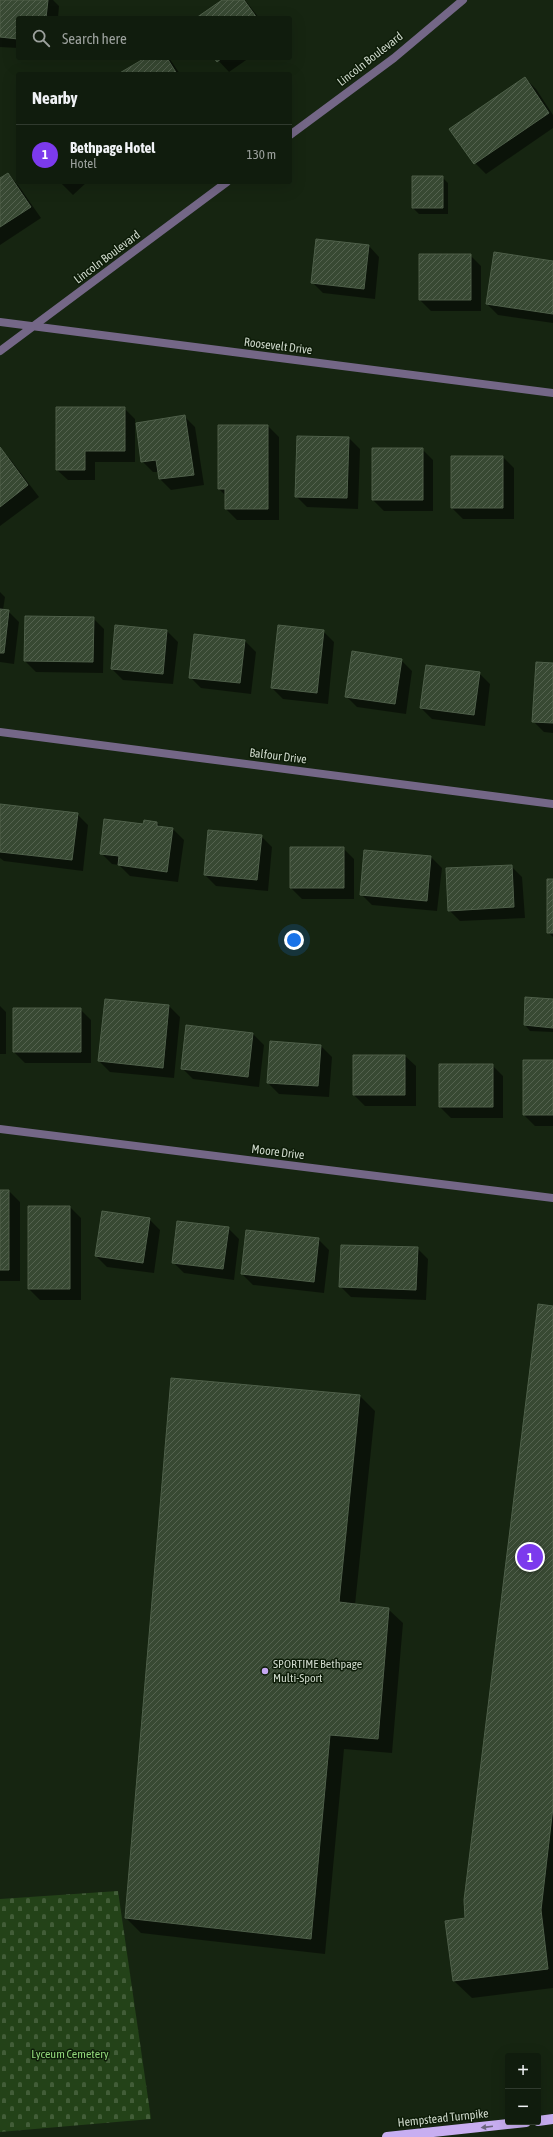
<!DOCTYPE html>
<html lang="en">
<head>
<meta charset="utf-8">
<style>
	:root { --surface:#101c0d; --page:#192516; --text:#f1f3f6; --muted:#9ca19d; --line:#303a2e; --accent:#7c3aed }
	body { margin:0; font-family:"Asap Condensed",sans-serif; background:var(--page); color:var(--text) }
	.controls { position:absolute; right:12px; bottom:12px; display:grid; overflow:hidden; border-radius:4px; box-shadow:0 4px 16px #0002 }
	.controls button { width:36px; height:36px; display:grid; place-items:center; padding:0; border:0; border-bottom:1px solid var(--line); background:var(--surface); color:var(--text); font:20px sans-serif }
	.you { position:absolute; left:294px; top:940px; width:14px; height:14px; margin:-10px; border:3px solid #fff; border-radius:50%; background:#1a73e8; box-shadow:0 0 0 6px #1a73e833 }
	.badge { display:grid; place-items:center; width:26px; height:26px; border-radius:50%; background:var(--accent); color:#fff; font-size:13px; font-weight:700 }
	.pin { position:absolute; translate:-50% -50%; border:2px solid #fff; box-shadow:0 1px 4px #0006 }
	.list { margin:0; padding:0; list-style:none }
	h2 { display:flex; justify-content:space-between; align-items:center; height:52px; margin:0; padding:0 16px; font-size:17px }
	h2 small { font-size:13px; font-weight:400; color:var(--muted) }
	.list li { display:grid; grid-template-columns:26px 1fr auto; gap:12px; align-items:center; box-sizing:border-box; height:60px; padding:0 16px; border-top:1px solid var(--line) }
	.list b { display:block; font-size:15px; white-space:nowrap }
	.list p { margin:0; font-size:13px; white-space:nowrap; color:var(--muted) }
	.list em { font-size:13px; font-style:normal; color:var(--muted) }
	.icon { flex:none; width:22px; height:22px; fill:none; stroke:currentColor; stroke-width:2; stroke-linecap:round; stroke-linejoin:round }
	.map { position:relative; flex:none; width:553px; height:2137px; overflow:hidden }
	.search { position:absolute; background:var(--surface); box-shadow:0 4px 16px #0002; left:16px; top:16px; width:276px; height:44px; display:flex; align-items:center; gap:10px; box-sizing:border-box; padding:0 14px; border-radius:4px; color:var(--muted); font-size:15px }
	.panel { position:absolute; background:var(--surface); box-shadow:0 4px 16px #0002; left:16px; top:72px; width:276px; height:112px; border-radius:4px }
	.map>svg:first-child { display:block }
	.cemetery { fill:url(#cemetery-stones) }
	.shadow { fill:#0007 }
	.building { fill:url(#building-hatch); stroke:#4e5f49 }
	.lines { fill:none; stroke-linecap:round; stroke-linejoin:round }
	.minor { stroke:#746787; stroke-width:8 }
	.primary { stroke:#c8aef1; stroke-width:10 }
	.oneway { fill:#6a657c }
	.poi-dot { fill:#c5a7f1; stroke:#0d1c08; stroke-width:1.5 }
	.labels { text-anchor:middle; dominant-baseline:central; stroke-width:3; stroke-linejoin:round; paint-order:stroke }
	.street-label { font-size:12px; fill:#cdd7ca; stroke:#0d1c08 }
	.poi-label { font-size:12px; fill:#cdd7ca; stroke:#0d1c08; text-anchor:start }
	.park-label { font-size:12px; fill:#92d87b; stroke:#0d1c08 }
</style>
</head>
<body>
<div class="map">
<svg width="553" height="2137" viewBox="0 0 553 2137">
	<defs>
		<pattern id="cemetery-stones" width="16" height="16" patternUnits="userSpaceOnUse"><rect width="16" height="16" fill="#234218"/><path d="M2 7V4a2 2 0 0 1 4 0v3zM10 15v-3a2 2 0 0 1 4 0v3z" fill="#425d38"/></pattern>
		<pattern id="building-hatch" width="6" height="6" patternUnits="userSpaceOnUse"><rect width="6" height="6" fill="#384933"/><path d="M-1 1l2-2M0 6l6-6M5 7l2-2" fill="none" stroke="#54624f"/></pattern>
	</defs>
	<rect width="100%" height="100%" fill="#162511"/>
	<path class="cemetery" d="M118 1891 151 2119 0 2132V1899Z"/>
	<path class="shadow" d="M0 0H53L59 6 58 18H18V48L0 47Z
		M224 0H245L259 18H197Z
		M147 58H169L180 74H120Z
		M216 58H249L229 72Z
		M525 78 536 89 553 115V128L486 174 475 163Z
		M8 174 18 185 41 218 0 245V179Z
		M413 177H442L448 183V214H419L413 208Z
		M60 182H87L73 195Z
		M369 246 379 257 375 299 323 293 312 282Z
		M470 255 481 266V311H431L420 300Z
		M553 262V323L498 315 487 304Z
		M124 408 135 419V462H95V480H68L57 470Z
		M184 416 195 427 204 485 171 490 160 479 159 472H153L142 461Z
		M268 426 279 437V520H237L226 509V496L219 489Z
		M349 438 360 449 358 509 307 507 296 496Z
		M0 449 10 459 39 497 0 526Z
		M422 449 433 460V511H384L373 500Z
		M503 457 514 468V519H463L452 508Z
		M0 592 5 597 3 610 8 611 19 622 14 664 0 662Z
		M93 618 104 629 103 673 36 672 25 661Z
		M167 631 178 642 173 684 123 680 112 669Z
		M323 631 334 642 328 704 283 699 272 688Z
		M245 641 256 652 251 694 201 688 190 677Z
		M401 660 412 671 406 714 357 707 346 696Z
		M553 664V733L544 732 533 721Z
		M479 673 490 684 485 726 432 719 421 708Z
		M0 805 77 814 88 825 83 871 4 861 0 858Z
		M157 823 161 827 173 829 184 840 178 882 130 876 119 865 112 864 101 853 144 826Z
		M261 836 272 847 268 891 216 886 205 875Z
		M343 848 354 859V899H302L291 888Z
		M431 857 442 868 437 911 372 905 361 894Z
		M511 866 522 877 525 918 460 921 449 910Z
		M553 880V937L548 932Z
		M553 1000V1032L530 1031 525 1025Z
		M0 1006 6 1012V1054H0Z
		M169 1006 180 1017 174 1078 110 1072 99 1061Z
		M80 1009 91 1020V1063H25L14 1052Z
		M187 1026 253 1034 264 1045 259 1087 193 1079 182 1068Z
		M321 1046 332 1057 329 1097 279 1094 268 1083Z
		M354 1056H405L416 1066V1106H365L354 1095Z
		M553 1061V1126H535L524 1115Z
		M492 1065 503 1076V1118H451L440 1107Z
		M0 1191H9L20 1202V1281H0Z
		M70 1207 81 1218V1300H40L29 1289Z
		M149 1219 160 1230 154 1273 107 1267 96 1256Z
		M228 1228 239 1239 234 1280 184 1273 173 1262Z
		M318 1239 329 1250 324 1293 253 1285 242 1274Z
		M417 1248 428 1259 426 1300 351 1297 340 1286Z
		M553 1307V1988L472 1998 454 1981 466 1918Z
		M360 1396 375 1411 355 1605 388 1609 403 1623 392 1753 344 1749 325 1954 141 1933 126 1918Z"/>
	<path class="building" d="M0 0H48L46 18H18V39L0 37Z
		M222 0H244L257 18H196Z
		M145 58H167L177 74H118Z
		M214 58H222L217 62Z
		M525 77 549 113 474 164 449 129Z
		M8 173 31 207 0 227V178Z
		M412 176H443V208H412Z
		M316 239 369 245 364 289 311 283Z
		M494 252 553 261V314L486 304Z
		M419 254H471V300H419Z
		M56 407H125V451H85V470H56Z
		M185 415 194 475 159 479 156 460 141 462 136 423Z
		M218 425H268V509H225V489H218Z
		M297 436 349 437 347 498 295 497Z
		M0 447 28 485 0 507Z
		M372 448H423V500H372Z
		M451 456H503V508H451Z
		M0 609 9 610 4 653H0Z
		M25 616 94 617 93 662 24 661Z
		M115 625 167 630 163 674 111 669Z
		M278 625 324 630 317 693 271 688Z
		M194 634 245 640 240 683 189 678Z
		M352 651 402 659 395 704 345 697Z
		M536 662 553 663V723L532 722Z
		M426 665 480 672 474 715 420 708Z
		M0 804 78 813 72 860 0 852Z
		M104 819 143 824 144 820 157 822V826L173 828 167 872 118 865 119 856 100 854Z
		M208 830 262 835 257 880 204 875Z
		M290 847H344V888H290Z
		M364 850 431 856 427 901 360 895Z
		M512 865 514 907 448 911 446 868Z
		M547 879H553V933H547Z
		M525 997 553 999V1028L524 1025Z
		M105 999 169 1005 163 1068 98 1061Z
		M13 1008H81V1052H13Z
		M186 1025 253 1033 248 1077 181 1069Z
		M270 1041 321 1045 318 1086 267 1083Z
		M353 1055H405V1095H353Z
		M523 1060H553V1115H523Z
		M439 1064H493V1107H439Z
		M0 1190H9V1270H0Z
		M28 1206H70V1289H28Z
		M102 1211 150 1218 143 1263 95 1256Z
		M177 1221 229 1227 223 1269 172 1263Z
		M246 1230 319 1238 314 1282 241 1274Z
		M341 1245 418 1247 416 1290 339 1287Z
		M538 1304 553 1306V1807L541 1910 548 1969 453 1981 445 1921 465 1918 464 1900Z
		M171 1378 360 1395 339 1602 389 1608 378 1739 330 1735 311 1939 125 1918Z"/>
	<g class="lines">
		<path class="minor" d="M290 135 394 58 463 0
			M0 322 553 393
			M0 351 227 182
			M0 732 553 804
			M0 1129 553 1198"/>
		<path class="primary" d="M538 2121 553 2119
			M387 2137 526 2122"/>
	</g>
	<defs><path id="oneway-solid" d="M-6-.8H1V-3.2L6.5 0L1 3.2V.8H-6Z"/></defs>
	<use class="oneway" href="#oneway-solid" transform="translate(487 2127) rotate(173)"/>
	<circle class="poi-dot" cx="265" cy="1671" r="4"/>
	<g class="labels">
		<g class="street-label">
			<text transform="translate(370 59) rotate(-38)">Lincoln Boulevard</text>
			<text transform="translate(107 257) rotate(-37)">Lincoln Boulevard</text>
			<text transform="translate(278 346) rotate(7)">Roosevelt Drive</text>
			<text transform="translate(278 756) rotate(7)">Balfour Drive</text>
			<text transform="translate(278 1152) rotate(7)">Moore Drive</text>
			<text transform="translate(443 2118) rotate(-6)">Hempstead Turnpike</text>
		</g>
		<g class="poi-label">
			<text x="273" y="1664">SPORTIME Bethpage<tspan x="273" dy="14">Multi-Sport</tspan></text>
		</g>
		<g class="park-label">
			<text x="70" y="2054">Lyceum Cemetery</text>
		</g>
	</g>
</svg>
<div class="controls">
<button>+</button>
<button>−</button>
</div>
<div class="you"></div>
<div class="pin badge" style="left:530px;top:1557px">1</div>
<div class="search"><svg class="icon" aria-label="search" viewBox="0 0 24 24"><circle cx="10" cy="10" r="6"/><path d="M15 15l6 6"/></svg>Search here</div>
<section class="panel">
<h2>Nearby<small></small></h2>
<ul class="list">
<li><span class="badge">1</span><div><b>Bethpage Hotel</b><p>Hotel</p></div><em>130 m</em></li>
</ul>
</section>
</div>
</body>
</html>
